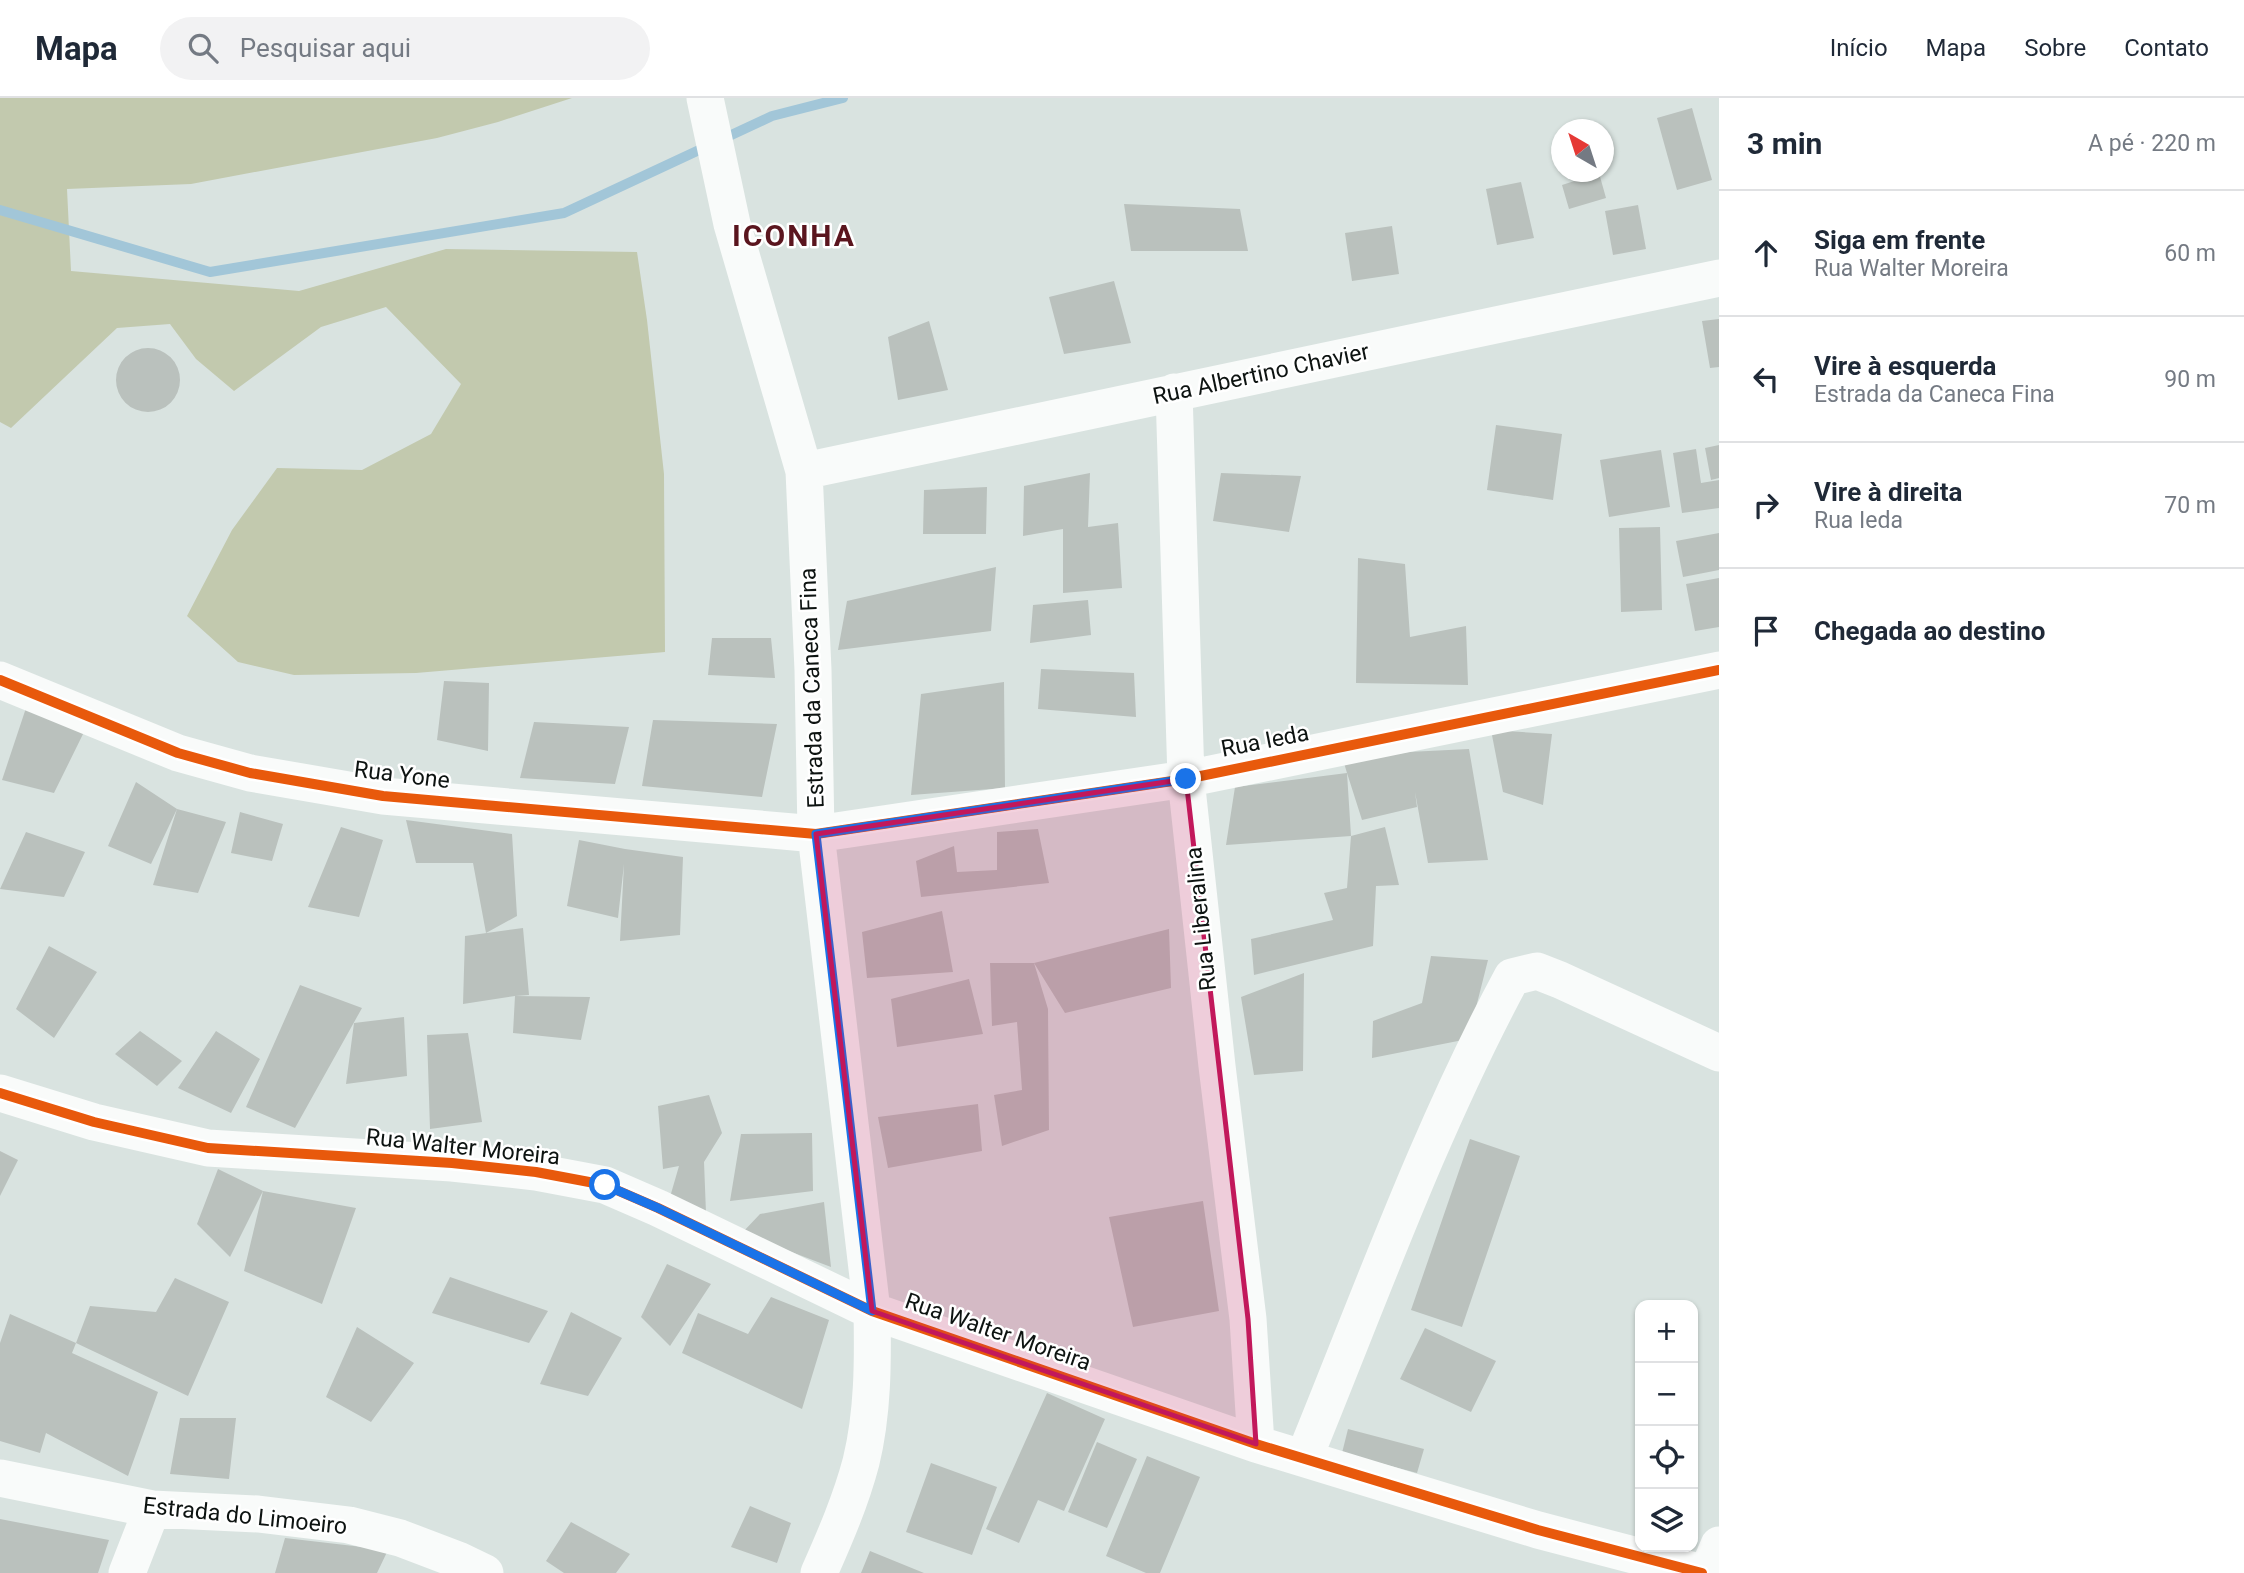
<!DOCTYPE html>
<html lang="pt">
<head>
<meta charset="utf-8">
<style>
	:root { --surface:#fff; --page:#f2f2f3; --text:#1f2937; --muted:#747a83; --line:#e0e1e3 }
	body { margin:0; font-family:Roboto,sans-serif; background:var(--page); color:var(--text) }
	.controls { position:absolute; right:21px; bottom:21px; display:grid; overflow:hidden; border-radius:14px; box-shadow:0 2px 5px #0004 }
	.controls button { width:63px; height:63px; display:grid; place-items:center; padding:0; border:0; border-bottom:2px solid var(--line); background:var(--surface); color:var(--text); font:35px sans-serif }
	.compass { position:absolute; left:1551px; top:21px; width:63px; height:63px; border-radius:50%; background:var(--surface); box-shadow:0 2px 5px #0004; rotate:321deg }
	.stop { position:absolute; width:21px; height:21px; margin:-16px; border:5px solid #1a73e8; border-radius:50%; background:#fff }
	.stop.end { background:#1a73e8; border-color:#fff; box-shadow:0 2px 7px #0008 }
	.list { margin:0; padding:0; list-style:none }
	h2 { display:flex; justify-content:space-between; align-items:center; height:91px; margin:0; padding:0 28px; font-size:30px }
	h2 small { font-size:23px; font-weight:400; color:var(--muted) }
	.list li { display:grid; grid-template-columns:46px 1fr auto; gap:21px; align-items:center; box-sizing:border-box; height:126px; padding:0 28px; border-top:2px solid var(--line) }
	.list b { display:block; font-size:26px; white-space:nowrap }
	.list p { margin:0; font-size:23px; white-space:nowrap; color:var(--muted) }
	.list em { font-size:23px; font-style:normal; color:var(--muted) }
	.icon { flex:none; width:38px; height:38px; fill:none; stroke:currentColor; stroke-width:2; stroke-linecap:round; stroke-linejoin:round }
	.map { position:relative; flex:none; width:1719px; height:1475px; overflow:hidden }
	header { display:flex; align-items:center; gap:42px; box-sizing:border-box; height:98px; padding:0 35px; background:var(--surface); border-bottom:2px solid var(--line) }
	header strong { font-size:33px }
	nav { display:flex; gap:38px; margin-inline-start:auto; font-size:24px }
	.search { width:490px; height:63px; background:var(--page); display:flex; align-items:center; gap:18px; box-sizing:border-box; padding:0 24px; border-radius:38px; color:var(--muted); font-size:26px }
	main { display:flex }
	aside { flex:1; background:var(--surface) }
	.map>svg:first-child { display:block }
	.forest { fill:#c2c9ae }
	.lines { fill:none; stroke-linecap:round; stroke-linejoin:round }
	.stream { stroke:#a2c6d8; stroke-width:10 }
	.building { fill:#bac1bd }
	.minor { stroke:#f9fbfa; stroke-width:37 }
	.cycleway-casing { stroke:#fff; stroke-width:15 }
	.cycleway { stroke:#e8590c; stroke-width:10 }
	.route { stroke:#1a73e8; stroke-width:9 }
	.marked { fill:#c2185b; fill-opacity:0.2; stroke:#c2185b; stroke-width:5; stroke-linejoin:round }
	.labels { text-anchor:middle; dominant-baseline:central; stroke-width:5; stroke-linejoin:round; paint-order:stroke }
	.street-label { font-size:23px; fill:#0d1311; stroke:#fff }
	.district-label { font-size:30px; font-weight:bold; letter-spacing:2px; fill:#5a151e; stroke:#fff }
</style>
</head>
<body>
<header>
<strong>Mapa</strong>
<div class="search"><svg class="icon" aria-label="search" viewBox="0 0 24 24"><circle cx="10" cy="10" r="6"/><path d="M15 15l6 6"/></svg>Pesquisar aqui</div>
<nav><a>Início</a><a>Mapa</a><a>Sobre</a><a>Contato</a></nav>
</header>
<main>
<div class="map">
<svg width="1719" height="1475" viewBox="0 0 1719 1475">
	<rect width="100%" height="100%" fill="#d9e3e0"/>
	<path class="forest" d="M0 0H572L498 24 437 40 191 86 67 91 71 173 299 193 446 151 637 154 647 222 664 376 665 554 416 575 294 577 238 564 187 518 232 432 277 370 362 372 431 336 461 286 386 209 321 229 234 293 196 261 170 226 117 230 11 330 0 324Z"/>
	<g class="lines">
		<path class="stream" d="M0 112 210 174 564 115 772 18 843 0"/>
	</g>
	<path class="building" d="M1692 10 1712 82 1677 92 1657 20Z
		M1599 75 1606 100 1569 111 1562 87Z
		M1521 84 1534 140 1497 147 1486 91Z
		M1124 106 1240 111 1248 153H1131Z
		M1638 107 1646 151 1613 157 1605 113Z
		M1392 128 1399 176 1352 183 1345 135Z
		M1114 183 1131 245 1064 256 1049 199Z
		M1719 221V269L1710 270 1702 223Z
		M929 223 948 292 898 302 888 239Z
		M116 282a32 32 0 1 1 64 0a32 32 0 1 1-64 0Z
		M1496 327 1562 336 1553 402 1487 392Z
		M1719 347V380L1711 382 1705 350Z
		M1696 351 1701 385 1719 382V410L1682 415 1673 355Z
		M1661 352 1670 409 1609 419 1600 362Z
		M1090 375 1088 429 1118 425 1122 490 1063 495V431L1023 438 1024 388Z
		M1221 375 1301 378 1289 434 1213 423Z
		M987 389 986 436H923L924 392Z
		M1660 429 1662 512 1621 514 1619 430Z
		M1719 435V472L1683 479 1676 443Z
		M1358 460 1405 466 1410 539 1466 528 1468 587 1356 585Z
		M996 469 991 533 838 552 847 503Z
		M1719 480V529L1695 533 1686 486Z
		M1088 502 1091 537 1030 545 1033 507Z
		M712 540H771L775 580 708 577Z
		M1041 571 1134 575 1136 619 1038 611Z
		M444 583 489 585 488 653 437 642Z
		M1004 584 1005 690 911 697 921 596Z
		M26 610 85 632 54 695 2 682Z
		M653 622 777 626 762 699 642 688Z
		M534 624 629 629 615 686 520 680Z
		M1491 632 1552 636 1543 707 1503 694Z
		M1469 651 1488 762 1428 765 1415 694 1417 709 1362 722 1347 675 1351 738 1226 747 1235 689 1347 675 1344 665 1408 654Z
		M136 684 177 711 151 766 108 748Z
		M177 711 226 724 198 795 153 787Z
		M240 714 283 726 272 763 231 755Z
		M406 722 512 736 517 818 486 835 473 765H416Z
		M341 729 383 742 359 819 308 809Z
		M1385 729 1399 787 1376 788 1373 848 1254 877 1251 841 1333 822 1324 795 1347 790 1351 738Z
		M1038 731 1049 785 921 799 916 763 954 748 957 774 997 772V734Z
		M26 734 85 754 64 799 0 791Z
		M579 742 625 751 683 759 680 837 620 843 624 766 618 820 567 808Z
		M942 813 953 874 867 880 862 834Z
		M523 830 529 897 515 898 590 899 581 942 513 935 515 898 463 906 465 838Z
		M1169 831 1171 890 1065 915 1034 865Z
		M49 848 97 874 54 940 16 911Z
		M1431 858 1488 862 1468 941 1372 960 1373 923 1422 905Z
		M990 865H1034L1048 911 1049 1032 1002 1048 994 997 1022 992 1017 924 992 928Z
		M1304 875 1303 973 1254 977 1241 899Z
		M969 881 983 936 897 949 891 901Z
		M300 887 362 910 295 1030 246 1009Z
		M404 919 407 978 346 986 354 925Z
		M140 933 182 963 157 988 115 956Z
		M216 933 260 961 231 1015 178 990Z
		M468 935 482 1024 430 1031 427 937Z
		M709 997 722 1035 704 1064 706 1115 670 1099 679 1068 663 1071 658 1008Z
		M978 1006 982 1053 888 1070 878 1019Z
		M812 1035 813 1093 730 1103 741 1036Z
		M1470 1041 1520 1058 1462 1229 1411 1212Z
		M0 1053 18 1062 0 1098Z
		M218 1071 263 1093 356 1110 322 1206 244 1173 263 1093 230 1159 197 1126Z
		M1203 1103 1219 1213 1133 1229 1109 1119Z
		M824 1104 831 1169 742 1135 760 1116Z
		M667 1166 711 1186 670 1248 641 1219Z
		M450 1179 548 1213 529 1245 432 1215Z
		M175 1180 229 1204 188 1298 76 1245 90 1208 156 1214Z
		M771 1199 829 1222 802 1311 682 1255 698 1215 748 1236Z
		M571 1214 622 1240 588 1298 540 1286Z
		M10 1216 76 1245 72 1255 158 1294 128 1378 46 1335 40 1355 0 1343V1245Z
		M357 1229 414 1265 371 1324 326 1299Z
		M1425 1230 1496 1263 1471 1314 1400 1281Z
		M1047 1295 1105 1321 1064 1413 1038 1402 1019 1445 986 1431Z
		M180 1320H236L229 1381 170 1376Z
		M1348 1331 1424 1351 1417 1375 1342 1355Z
		M1097 1344 1137 1361 1107 1430 1068 1414Z
		M1147 1358 1200 1379 1160 1475H1146L1106 1458Z
		M931 1365 997 1389 972 1457 906 1434Z
		M750 1408 791 1425 777 1465 731 1449Z
		M0 1421 109 1442 98 1475H0Z
		M571 1424 630 1456 616 1475H564L546 1463Z
		M285 1440 388 1452 377 1475H275Z
		M870 1453 924 1475H861Z"/>
	<g class="lines">
		<path class="minor" d="M705 0 732 126 804 373 813 572 816 736 872 1213C873 1263 873 1315 861 1364 851 1402 835 1439 819 1475
			M1174 294 1186 681 1217 968 1248 1221 1256 1346
			M804 373 1719 180
			M0 582 178 655 250 675 383 698 816 736 1186 681 1719 572
			M0 995 94 1024 208 1050 452 1065 536 1074 605 1087 658 1110 872 1213 1256 1346 1538 1432 1702 1475
			M1304 1360C1370 1199 1429 1033 1512 879L1537 873 1560 882 1719 955
			M0 1380 152 1411 258 1416 349 1427 400 1440 458 1462 485 1475
			M127 1475 152 1411
			M1707 1475 1719 1447"/>
		<g class="cycleway-casing">
			<path id="cycleway" d="M0 582 178 655 250 675 383 698 816 736 1186 681 1719 572
				M0 995 94 1024 208 1050 452 1065 536 1074 605 1087 658 1110 872 1213 1256 1346 1538 1432 1702 1475"/>
		</g>
		<use href="#cycleway" class="cycleway"/>
	</g>
	<g class="lines">
		<path class="route" d="M605 1087 658 1110 872 1213 816 736 1186 681"/>
	</g>
	<path class="marked" d="M1186 681 1248 1221 1256 1346 872 1213 816 736Z"/>
	<g class="labels">
		<g class="street-label">
			<text transform="translate(1261 276) rotate(-12)">Rua Albertino Chavier</text>
			<text transform="translate(812 590) rotate(-92)">Estrada da Caneca Fina</text>
			<text transform="translate(1265 643) rotate(-11)">Rua Ieda</text>
			<text transform="translate(402 677) rotate(7)">Rua Yone</text>
			<text transform="translate(1201 821) rotate(-96)">Rua Liberalina</text>
			<text transform="translate(463 1049) rotate(6)">Rua Walter Moreira</text>
			<text transform="translate(998 1234) rotate(19)">Rua Walter Moreira</text>
			<text transform="translate(245 1418) rotate(6)">Estrada do Limoeiro</text>
		</g>
		<g class="district-label">
			<text x="794" y="137">ICONHA</text>
		</g>
	</g>
</svg>
<div class="controls">
<button>+</button>
<button>−</button>
<button><svg class="icon" aria-label="locate" viewBox="0 0 24 24"><circle cx="12" cy="12" r="6"/><path d="M12 2v4M12 18v4M2 12h4M18 12h4"/></svg></button>
<button><svg class="icon" aria-label="layers" viewBox="0 0 24 24"><path d="M12 4l9 5-9 5-9-5zM3 14l9 5 9-5"/></svg></button>
</div>
<svg class="compass" viewBox="-18 -18 36 36"><path d="M0-13l5 13h-10z" fill="#e53935"/><path d="M0 13l5-13h-10z" fill="#747a83"/></svg>
<div class="stop" style="left:605px;top:1087px"></div>
<div class="stop end" style="left:1186px;top:681px"></div>
</div>
<aside>
<h2>3 min<small>A pé · 220 m</small></h2>
<ul class="list">
<li><svg class="icon" aria-label="ahead" viewBox="0 0 24 24"><path d="M12 20V5M6 11l6-6 6 6"/></svg><div><b>Siga em frente</b><p>Rua Walter Moreira</p></div><em>60 m</em></li>
<li><svg class="icon" aria-label="left" viewBox="0 0 24 24"><path d="M17 20v-9H6M10 6l-5 5 5 5"/></svg><div><b>Vire à esquerda</b><p>Estrada da Caneca Fina</p></div><em>90 m</em></li>
<li><svg class="icon" aria-label="right" viewBox="0 0 24 24"><path d="M7 20v-9h11M14 6l5 5-5 5"/></svg><div><b>Vire à direita</b><p>Rua Ieda</p></div><em>70 m</em></li>
<li><svg class="icon" aria-label="arrive" viewBox="0 0 24 24"><path d="M6 21V4h12l-3 4 3 4H6"/></svg><div><b>Chegada ao destino</b></div></li>
</ul>
</aside>
</main>
</body>
</html>
